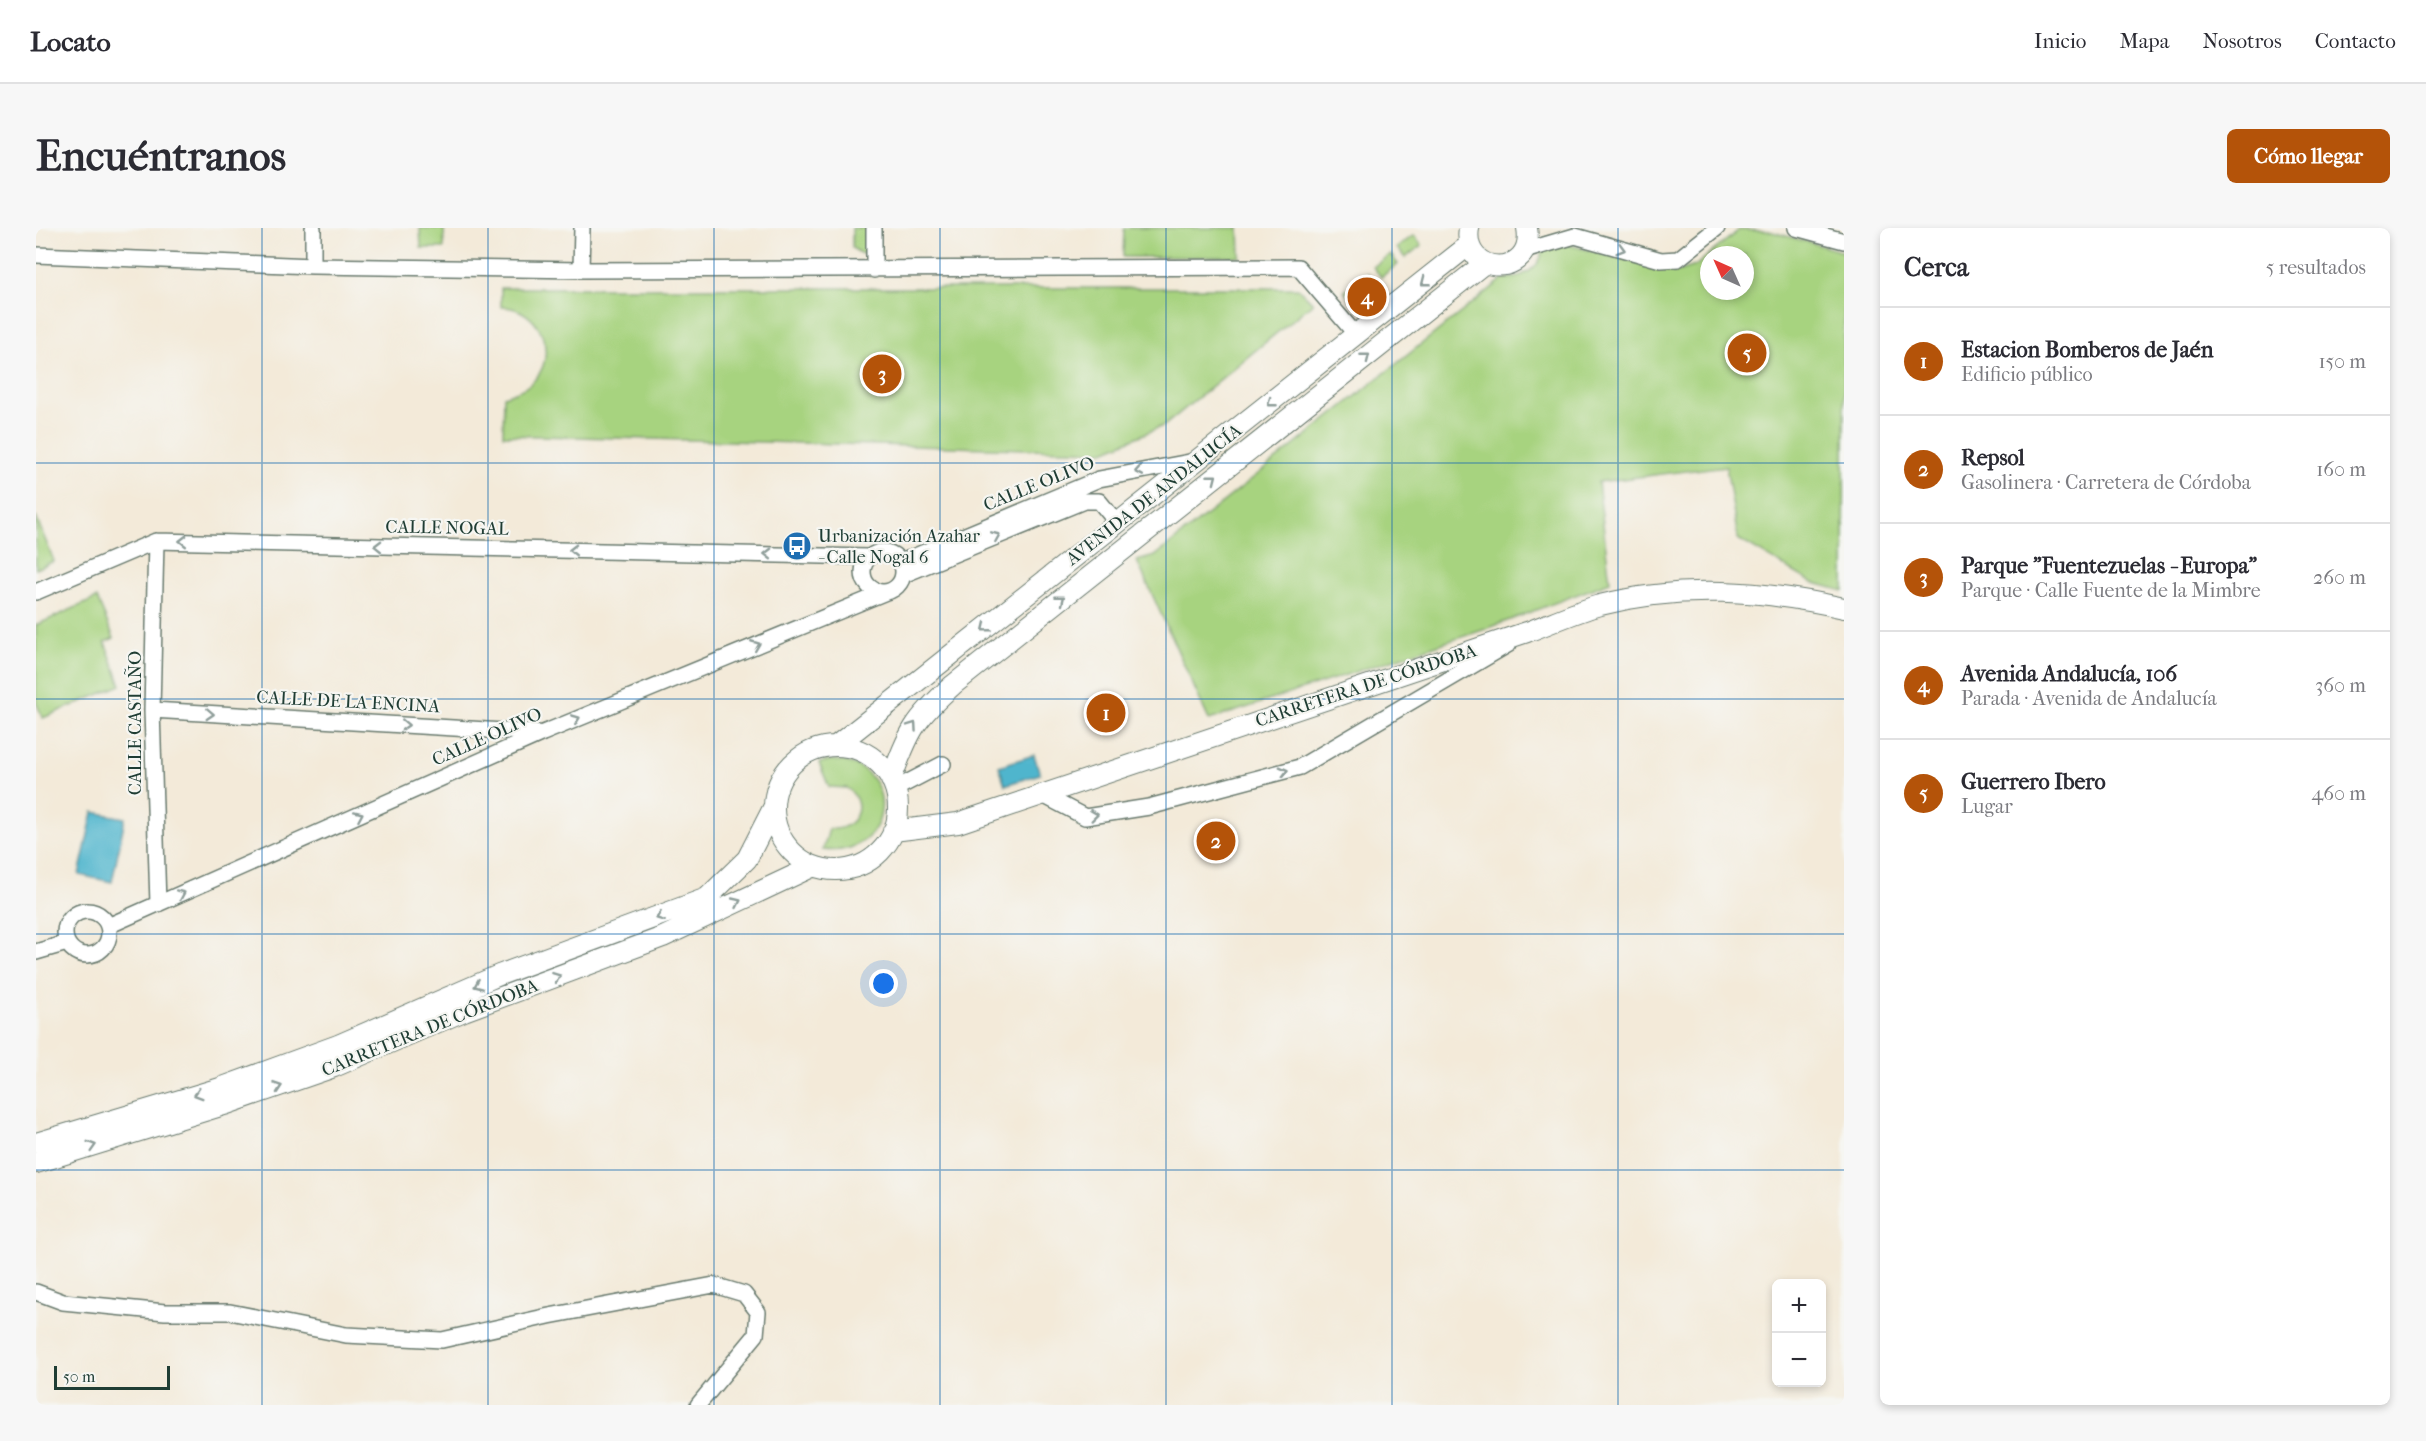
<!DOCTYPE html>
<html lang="es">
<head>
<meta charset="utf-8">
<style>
	:root { --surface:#fff; --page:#f7f7f7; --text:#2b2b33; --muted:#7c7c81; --line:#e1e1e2; --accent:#b45309 }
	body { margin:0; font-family:"IM FELL French Canon",serif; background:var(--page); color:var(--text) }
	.controls { position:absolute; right:18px; bottom:18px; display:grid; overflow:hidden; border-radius:9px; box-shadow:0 3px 9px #0003 }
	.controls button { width:54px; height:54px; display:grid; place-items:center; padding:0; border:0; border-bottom:2px solid var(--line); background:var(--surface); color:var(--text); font:30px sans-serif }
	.compass { position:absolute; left:1664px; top:18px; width:54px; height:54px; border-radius:50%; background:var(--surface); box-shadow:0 3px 9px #0003; rotate:315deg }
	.scale { position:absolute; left:18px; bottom:15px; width:116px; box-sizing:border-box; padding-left:6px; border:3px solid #1f3d34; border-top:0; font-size:16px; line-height:21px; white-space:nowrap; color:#1f3d34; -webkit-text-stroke:4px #f6f6f2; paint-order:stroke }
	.you { position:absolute; left:848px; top:756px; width:21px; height:21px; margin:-15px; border:4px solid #fff; border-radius:50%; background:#1a73e8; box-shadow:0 0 0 9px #1a73e833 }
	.badge { display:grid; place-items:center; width:39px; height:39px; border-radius:50%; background:var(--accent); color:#fff; font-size:20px; font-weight:700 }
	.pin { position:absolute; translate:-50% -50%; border:3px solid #fff; box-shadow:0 2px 6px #0006 }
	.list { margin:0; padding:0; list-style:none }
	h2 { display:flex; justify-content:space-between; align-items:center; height:78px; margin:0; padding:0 24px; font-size:26px }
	h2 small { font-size:20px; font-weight:400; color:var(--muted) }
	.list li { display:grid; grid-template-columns:39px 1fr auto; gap:18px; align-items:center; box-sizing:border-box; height:108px; padding:0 24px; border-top:2px solid var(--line) }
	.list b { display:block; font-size:22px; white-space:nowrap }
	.list p { margin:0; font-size:20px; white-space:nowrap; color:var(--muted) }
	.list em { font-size:20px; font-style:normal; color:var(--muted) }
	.map { position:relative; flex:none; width:1808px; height:1177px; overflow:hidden; border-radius:9px }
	header { display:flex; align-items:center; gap:36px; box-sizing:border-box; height:84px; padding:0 30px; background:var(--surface); border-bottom:2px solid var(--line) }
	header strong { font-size:28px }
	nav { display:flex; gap:33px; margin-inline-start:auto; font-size:21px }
	.intro { display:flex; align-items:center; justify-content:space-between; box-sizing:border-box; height:144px; padding:0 36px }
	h1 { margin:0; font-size:42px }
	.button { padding:15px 27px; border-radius:9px; background:var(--accent); color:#fff; font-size:21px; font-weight:700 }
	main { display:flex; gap:36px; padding:0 36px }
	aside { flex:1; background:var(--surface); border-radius:9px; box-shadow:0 3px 9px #0003 }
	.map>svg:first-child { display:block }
	.green { fill:#a7d37f; stroke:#63885a; stroke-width:1.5; fill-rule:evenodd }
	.water { fill:#4fb5cd; stroke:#377980; stroke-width:1.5 }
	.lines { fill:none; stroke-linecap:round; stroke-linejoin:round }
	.minor-casing { stroke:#697a6e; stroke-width:18 }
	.major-casing { stroke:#697a6e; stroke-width:22 }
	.minor { stroke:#fff; stroke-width:15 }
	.major { stroke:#fff; stroke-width:20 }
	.oneway { stroke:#8f9e9a }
	.grid { fill:none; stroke:#1f6fb2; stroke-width:1.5; stroke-opacity:0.55 }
	.labels { text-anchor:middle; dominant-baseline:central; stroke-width:4.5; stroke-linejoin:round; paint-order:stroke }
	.street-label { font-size:18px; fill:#1f3d34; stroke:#f6f6f2 }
	.poi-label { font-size:18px; fill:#1f3d34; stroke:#f6f6f2; text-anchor:start }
</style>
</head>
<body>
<header>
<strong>Locato</strong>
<nav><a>Inicio</a><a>Mapa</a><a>Nosotros</a><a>Contacto</a></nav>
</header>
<div class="intro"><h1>Encuéntranos</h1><a class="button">Cómo llegar</a></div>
<main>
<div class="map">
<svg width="1808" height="1177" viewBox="0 0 1808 1177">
	<rect width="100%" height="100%" fill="#f6f6f2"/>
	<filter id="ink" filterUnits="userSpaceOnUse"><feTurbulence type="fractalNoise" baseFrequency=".0167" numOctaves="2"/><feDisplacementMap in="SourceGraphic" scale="12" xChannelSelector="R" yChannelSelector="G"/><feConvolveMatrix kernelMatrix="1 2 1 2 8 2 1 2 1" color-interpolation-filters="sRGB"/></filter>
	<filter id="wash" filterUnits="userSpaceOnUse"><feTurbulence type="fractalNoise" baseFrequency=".008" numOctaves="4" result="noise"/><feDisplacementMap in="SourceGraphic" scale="24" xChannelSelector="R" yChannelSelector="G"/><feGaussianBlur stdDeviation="1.35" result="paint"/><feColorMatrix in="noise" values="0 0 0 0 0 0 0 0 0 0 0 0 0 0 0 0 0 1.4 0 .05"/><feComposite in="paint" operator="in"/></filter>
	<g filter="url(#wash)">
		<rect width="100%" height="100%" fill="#f3ead9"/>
		<path class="green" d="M384 0H408V20H385Z
			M816 0H834V20L826 26 816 20Z
			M1088 0H1203L1204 29H1087Z
			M1703 2 1733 3 1808 24V363L1775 354 1702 311 1690 238 1562 254 1574 354 1450 401 1173 492 1101 333 1119 328 1467 51C1483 50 1505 42 1506 23L1529 16 1640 44 1659 38ZM1673 27H1709V63H1673Z
			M1378 7 1386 17 1369 30 1361 20Z
			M1354 26 1362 36 1345 49 1337 39Z
			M1331 45 1339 55 1316 74 1308 63Z
			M465 60H1262L1277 75 1129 197 1068 223 467 207 468 168C476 165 488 162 494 156 526 130 504 78 465 79Z
			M0 289 18 333 0 341Z
			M61 370 78 410 69 414 85 457 7 490 0 474V397Z
			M795 532C867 534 860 630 787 622L793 601C819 603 833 577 811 560L793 559 783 535Z"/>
		<path class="water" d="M998 527 1004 546 969 557 963 538Z
			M57 584 89 590 76 654 43 647Z"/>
	</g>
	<g filter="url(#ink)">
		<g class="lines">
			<g class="minor-casing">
				<path id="minor" d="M1760 0 1808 13
					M1488 23 1539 8 1625 32 1642 31 1681 0
					M0 27 277 38 545 42 1262 39 1321 108
					M277 38V0
					M545 42 546 0
					M838 42V0
					M120 313 116 482 122 676
					M827 344a20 20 0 1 1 40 0a20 20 0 1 1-40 0Z
					M865 334 1063 251 1159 233
					M867 347 1048 273H1063L1082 296
					M0 364 120 313 832 329
					M116 482 502 505
					M859 561 907 536
					M1005 566 1049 589 1113 579 1264 539 1473 416
					M29 705a22 22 0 1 1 44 0a22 22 0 1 1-44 0Z
					M72 698 507 505 850 364
					M0 724 31 715
					M0 1064 27 1074 129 1084H194L310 1107 406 1112 513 1088 678 1057 708 1066 722 1084 720 1107 662 1177"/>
			</g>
			<g class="major-casing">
				<path id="major" d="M1433 0C1425 50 1500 50 1491 0
					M801 517 1433 17
					M738 580a62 62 0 1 1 124 0a62 62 0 1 1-124 0Z
					M855 552C873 503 878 492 917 457L1449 35
					M857 603 922 595 1491 404C1515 395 1539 384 1564 377 1646 356 1727 362 1808 380
					M0 915 184 860 302 817 463 747 671 670 711 631 737 580
					M0 935 188 877 298 839 428 783 627 709 778 638"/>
			</g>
			<use href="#minor" class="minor"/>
			<use href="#major" class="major"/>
		</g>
		<defs><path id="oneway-chevron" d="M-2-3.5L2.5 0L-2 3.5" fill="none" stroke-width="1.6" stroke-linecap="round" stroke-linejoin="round" transform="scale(1.5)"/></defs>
		<g class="oneway">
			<use href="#oneway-chevron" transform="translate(1585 21) rotate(16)"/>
			<use href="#oneway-chevron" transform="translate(1389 54) rotate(142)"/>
			<use href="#oneway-chevron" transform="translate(1330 129) rotate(-38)"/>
			<use href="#oneway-chevron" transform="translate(1235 175) rotate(142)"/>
			<use href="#oneway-chevron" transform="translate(1103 243) rotate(170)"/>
			<use href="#oneway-chevron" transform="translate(1177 250) rotate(-38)"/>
			<use href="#oneway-chevron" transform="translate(960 308) rotate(-23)"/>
			<use href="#oneway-chevron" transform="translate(147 313) rotate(-179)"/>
			<use href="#oneway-chevron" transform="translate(342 318) rotate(-179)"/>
			<use href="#oneway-chevron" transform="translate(537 322) rotate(-179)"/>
			<use href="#oneway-chevron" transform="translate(732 326) rotate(-179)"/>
			<use href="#oneway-chevron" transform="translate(1025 371) rotate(-39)"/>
			<use href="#oneway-chevron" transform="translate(950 400) rotate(141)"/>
			<use href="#oneway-chevron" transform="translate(720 417) rotate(-22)"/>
			<use href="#oneway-chevron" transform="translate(174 486) rotate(3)"/>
			<use href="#oneway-chevron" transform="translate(540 491) rotate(-22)"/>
			<use href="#oneway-chevron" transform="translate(369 497) rotate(3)"/>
			<use href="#oneway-chevron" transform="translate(877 498) rotate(-55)"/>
			<use href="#oneway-chevron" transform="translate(1248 543) rotate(-15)"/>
			<use href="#oneway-chevron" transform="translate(323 587) rotate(-24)"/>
			<use href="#oneway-chevron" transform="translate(1058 587) rotate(-7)"/>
			<use href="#oneway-chevron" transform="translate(145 666) rotate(-24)"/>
			<use href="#oneway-chevron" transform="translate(701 674) rotate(-25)"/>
			<use href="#oneway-chevron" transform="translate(624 689) rotate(159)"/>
			<use href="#oneway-chevron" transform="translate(521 749) rotate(-20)"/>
			<use href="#oneway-chevron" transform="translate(442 757) rotate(157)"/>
			<use href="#oneway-chevron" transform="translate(242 859) rotate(-19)"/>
			<use href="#oneway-chevron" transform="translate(162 866) rotate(163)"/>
			<use href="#oneway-chevron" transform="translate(56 918) rotate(-17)"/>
		</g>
	</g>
	<path class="grid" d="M226 0V1177M452 0V1177M678 0V1177M904 0V1177M1130 0V1177M1356 0V1177M1582 0V1177M0 235H1808M0 471H1808M0 706H1808M0 942H1808"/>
	<defs>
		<g id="bus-disc" transform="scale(1.5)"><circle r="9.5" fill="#1f6fb2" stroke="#f6f6f2"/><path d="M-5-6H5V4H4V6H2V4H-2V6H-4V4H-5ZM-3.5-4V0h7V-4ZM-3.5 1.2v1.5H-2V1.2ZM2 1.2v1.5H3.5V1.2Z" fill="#fff"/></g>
	</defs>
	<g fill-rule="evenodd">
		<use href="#bus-disc" x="761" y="318"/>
	</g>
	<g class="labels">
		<g class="street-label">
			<text transform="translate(1003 256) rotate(-22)">CALLE OLIVO</text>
			<text transform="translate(1118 267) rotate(-38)">AVENIDA DE ANDALUCÍA</text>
			<text transform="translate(411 300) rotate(1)">CALLE NOGAL</text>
			<text transform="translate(1330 458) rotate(-18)">CARRETERA DE CÓRDOBA</text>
			<text transform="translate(312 474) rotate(3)">CALLE DE LA ENCINA</text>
			<text transform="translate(99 495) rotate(-90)">CALLE CASTAÑO</text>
			<text transform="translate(451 509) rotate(-24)">CALLE OLIVO</text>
			<text transform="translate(394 800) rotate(-22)">CARRETERA DE CÓRDOBA</text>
		</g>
		<g class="poi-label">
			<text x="782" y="308">Urbanización Azahar<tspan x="782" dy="21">- Calle Nogal 6</tspan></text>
		</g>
	</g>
</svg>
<div class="controls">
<button>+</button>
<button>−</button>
</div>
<svg class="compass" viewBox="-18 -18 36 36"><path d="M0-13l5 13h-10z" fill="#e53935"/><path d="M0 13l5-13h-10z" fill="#7c7c81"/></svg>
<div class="scale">50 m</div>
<div class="you"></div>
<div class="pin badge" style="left:1070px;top:485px">1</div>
<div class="pin badge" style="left:1180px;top:613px">2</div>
<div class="pin badge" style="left:846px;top:146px">3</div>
<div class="pin badge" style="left:1331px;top:69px">4</div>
<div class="pin badge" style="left:1711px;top:125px">5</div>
</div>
<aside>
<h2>Cerca<small>5 resultados</small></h2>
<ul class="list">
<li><span class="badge">1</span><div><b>Estacion Bomberos de Jaén</b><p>Edificio público</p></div><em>150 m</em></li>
<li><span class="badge">2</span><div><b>Repsol</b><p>Gasolinera · Carretera de Córdoba</p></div><em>160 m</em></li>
<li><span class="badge">3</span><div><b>Parque &quot;Fuentezuelas - Europa&quot;</b><p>Parque · Calle Fuente de la Mimbre</p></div><em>260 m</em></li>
<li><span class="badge">4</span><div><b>Avenida Andalucía, 106</b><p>Parada · Avenida de Andalucía</p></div><em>360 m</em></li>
<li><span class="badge">5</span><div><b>Guerrero Ibero</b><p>Lugar</p></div><em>460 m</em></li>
</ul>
</aside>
</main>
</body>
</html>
